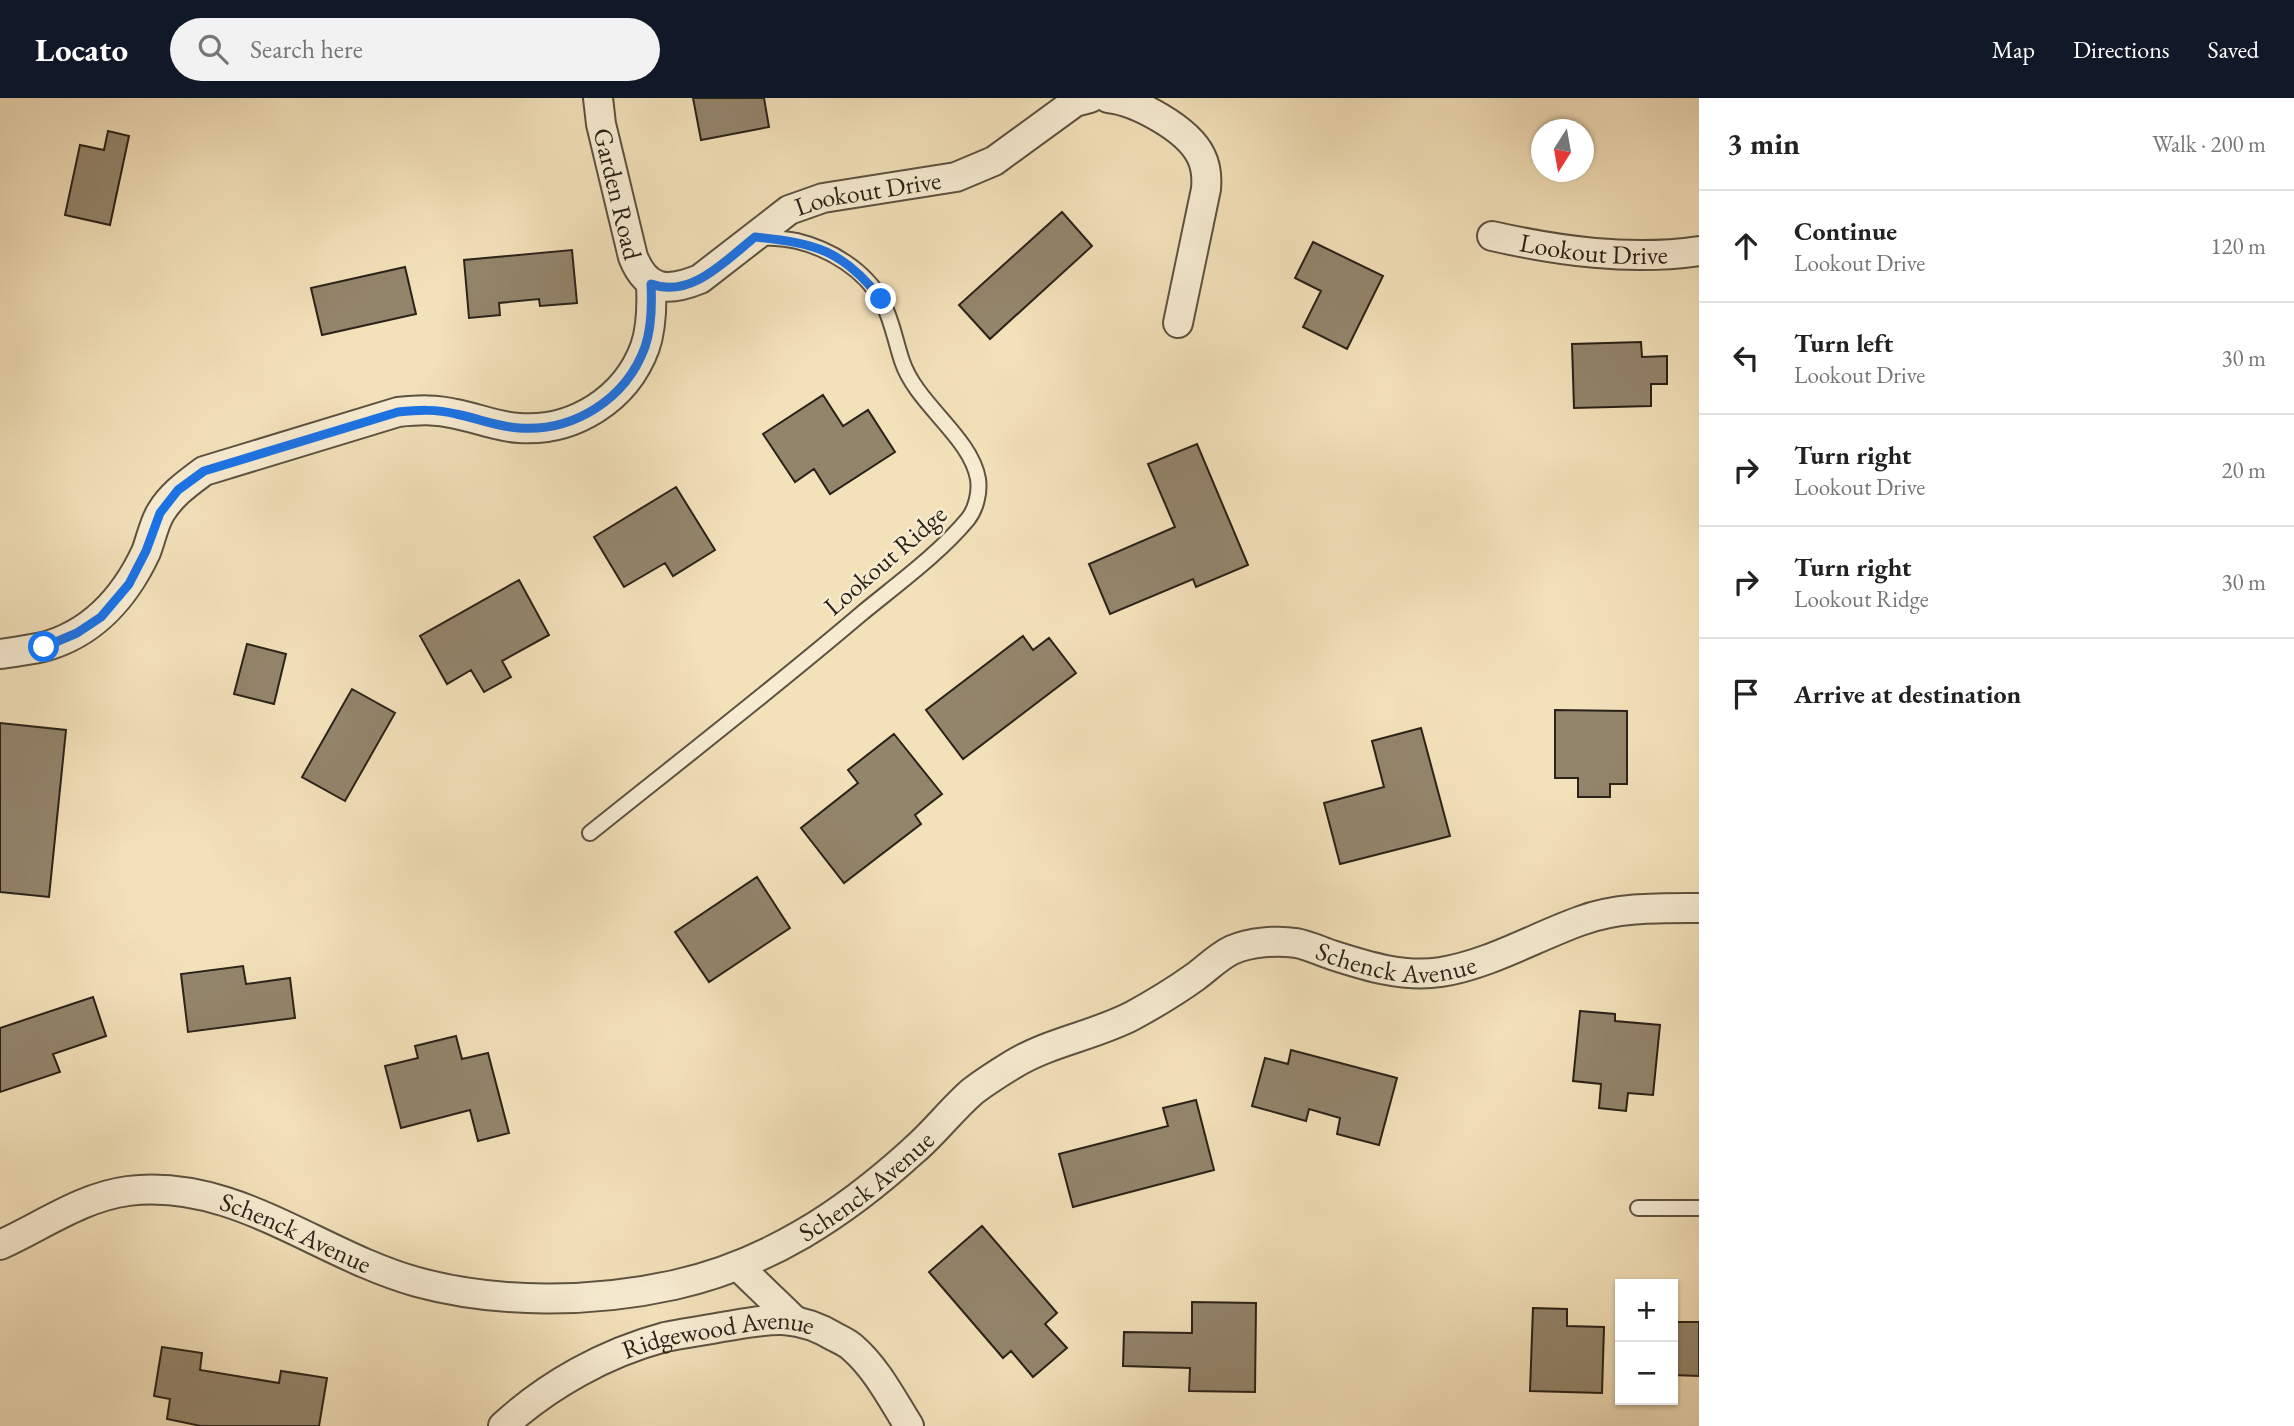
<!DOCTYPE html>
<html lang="en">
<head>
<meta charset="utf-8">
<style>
	:root { --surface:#fff; --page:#f2f2f2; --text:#222; --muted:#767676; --line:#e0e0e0; --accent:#111827 }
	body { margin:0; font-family:"EB Garamond",serif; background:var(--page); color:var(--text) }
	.controls { position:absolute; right:21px; bottom:21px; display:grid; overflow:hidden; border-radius:0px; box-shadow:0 2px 5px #0004 }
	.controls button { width:63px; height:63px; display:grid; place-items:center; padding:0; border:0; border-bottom:2px solid var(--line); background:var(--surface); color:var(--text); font:35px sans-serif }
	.compass { position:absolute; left:1531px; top:21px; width:63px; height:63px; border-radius:50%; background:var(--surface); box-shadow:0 2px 5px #0004; rotate:191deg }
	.stop { position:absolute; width:21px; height:21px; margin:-16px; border:5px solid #1a73e8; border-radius:50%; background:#fff }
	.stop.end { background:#1a73e8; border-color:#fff; box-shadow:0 2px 7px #0008 }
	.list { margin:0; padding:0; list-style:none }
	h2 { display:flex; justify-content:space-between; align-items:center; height:91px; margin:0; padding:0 28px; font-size:30px }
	h2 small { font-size:23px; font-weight:400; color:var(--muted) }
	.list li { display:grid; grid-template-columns:46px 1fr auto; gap:21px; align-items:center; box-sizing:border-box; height:112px; padding:0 28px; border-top:2px solid var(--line) }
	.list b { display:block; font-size:26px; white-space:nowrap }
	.list p { margin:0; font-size:23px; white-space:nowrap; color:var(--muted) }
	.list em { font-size:23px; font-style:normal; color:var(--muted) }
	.icon { flex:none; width:38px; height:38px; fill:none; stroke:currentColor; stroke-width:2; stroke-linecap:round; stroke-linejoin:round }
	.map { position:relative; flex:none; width:1699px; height:1328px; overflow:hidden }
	header { display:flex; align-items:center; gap:42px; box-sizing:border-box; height:98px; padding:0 35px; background:var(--accent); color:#fff }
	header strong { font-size:33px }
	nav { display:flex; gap:38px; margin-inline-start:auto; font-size:24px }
	.search { width:490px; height:63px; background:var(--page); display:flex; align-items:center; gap:18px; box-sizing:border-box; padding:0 24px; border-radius:38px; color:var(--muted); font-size:26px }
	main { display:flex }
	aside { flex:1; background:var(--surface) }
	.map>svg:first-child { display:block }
	.building { fill:#93856c; stroke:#2a2218; stroke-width:2 }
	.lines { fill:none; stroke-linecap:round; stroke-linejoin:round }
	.service-casing { stroke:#5c5240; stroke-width:18 }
	.minor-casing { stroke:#5c5240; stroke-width:32 }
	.service { stroke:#f7ecd2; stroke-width:14 }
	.minor { stroke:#f7ecd2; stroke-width:28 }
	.route { stroke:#1a73e8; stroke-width:9 }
	.labels { text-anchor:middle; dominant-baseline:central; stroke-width:5; stroke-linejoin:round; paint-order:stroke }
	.street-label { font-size:26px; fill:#2a2218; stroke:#f7ecd2 }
</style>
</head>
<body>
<header>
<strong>Locato</strong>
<div class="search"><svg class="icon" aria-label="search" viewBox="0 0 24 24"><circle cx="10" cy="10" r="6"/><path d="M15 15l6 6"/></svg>Search here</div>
<nav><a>Map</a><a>Directions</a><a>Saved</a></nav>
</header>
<main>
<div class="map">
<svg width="1699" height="1328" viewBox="0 0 1699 1328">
	<rect width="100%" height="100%" fill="#f3e1ba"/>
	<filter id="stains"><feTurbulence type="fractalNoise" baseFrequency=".00286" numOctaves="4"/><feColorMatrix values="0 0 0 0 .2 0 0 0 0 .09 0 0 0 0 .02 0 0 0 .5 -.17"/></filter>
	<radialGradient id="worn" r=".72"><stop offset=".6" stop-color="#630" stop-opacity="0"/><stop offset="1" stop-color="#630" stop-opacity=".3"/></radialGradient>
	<path class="building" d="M693 0H764L769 29 701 42Z
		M108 33 129 38 110 127 65 117 80 47 104 52Z
		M1062 114 1092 148 990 241 959 207Z
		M1313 144 1383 178 1347 251 1303 229 1321 193 1295 180Z
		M572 152 577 205 540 208 539 201 499 205 500 217 469 220 464 162Z
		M405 169 416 216 322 237 311 190Z
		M1641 244 1642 259 1667 258V286H1651V308L1574 310 1572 246Z
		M823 297 843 328 868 312 895 354 830 396 814 371 795 384 763 336Z
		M1197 346 1248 467 1196 489 1193 481 1110 516 1089 466 1175 429 1148 366Z
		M676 389 715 452 673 478 665 465 624 489 594 439Z
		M519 482 549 537 502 563 511 579 484 594 471 572 447 586 420 538Z
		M1023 538 1033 552 1049 540 1076 575 963 661 926 612Z
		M247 546 286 556 274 606 234 596Z
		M352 591 395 615 345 703 302 679Z
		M1555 612 1627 613V686H1610V699H1578V680H1555Z
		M0 625 66 632 49 799 0 794Z
		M1421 630 1450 738 1340 766 1324 705 1384 689 1372 643Z
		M894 636 942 696 915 717 921 726 844 785 801 730 858 685 848 672Z
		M757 779 790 830 709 884 675 834Z
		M243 868 246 886 290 880 295 920 188 934 181 876Z
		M93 899 106 938 53 956 60 974 0 994V930Z
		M1580 913 1615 916V923L1660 927 1653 997 1628 995 1626 1013 1599 1010 1601 986 1573 983Z
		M456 938 462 961 488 955 509 1035 478 1043 470 1012 401 1030 385 968 418 960 415 948Z
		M1291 952 1397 980 1379 1047 1337 1036 1340 1020 1309 1011 1306 1023 1252 1008 1265 960 1288 966Z
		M1196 1002 1214 1072 1073 1109 1059 1056 1168 1028 1163 1010Z
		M982 1128 1057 1215 1045 1226 1067 1250 1033 1279 1011 1253 1003 1260 929 1174Z
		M1192 1204 1256 1205 1255 1294 1189 1293 1190 1270 1123 1268 1124 1234 1192 1235Z
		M1533 1210 1567 1211V1228L1604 1229 1602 1295 1530 1293Z
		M1673 1224H1699V1278L1673 1277Z
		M162 1249 202 1255 200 1272 279 1285 281 1273 327 1280 319 1328H201L167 1321 170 1301 154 1298Z"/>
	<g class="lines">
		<g class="service-casing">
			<path id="service" d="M590 735C681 662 773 591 861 516 896 487 939 456 968 421 976 411 980 394 978 381 971 339 916 306 902 263 895 242 892 222 882 203 865 172 830 151 797 143 784 140 769 140 755 139
				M1638 1110H1699"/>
		</g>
		<g class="minor-casing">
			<g id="minor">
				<path id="s1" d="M598 0 601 26 633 159C647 194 668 194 700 181L789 112 823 100 956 79 994 63 1075 4 1090 0"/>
				<path d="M1108 0C1137 3 1188 31 1201 58 1206 68 1207 80 1206 91L1178 225"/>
				<path id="s2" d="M1492 138C1559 153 1630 163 1699 153"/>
				<path d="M0 556C14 554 29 552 43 549 92 536 125 499 146 454 151 441 154 425 161 414 172 396 188 385 204 373L398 314C418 312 436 311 456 316 477 320 498 329 519 330 574 334 626 301 645 249 652 229 652 207 651 186"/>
				<path id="s3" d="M0 1147C42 1128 82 1099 128 1093 235 1080 319 1157 417 1184 498 1206 593 1205 674 1187 768 1166 844 1116 914 1052 935 1034 952 1011 973 993 985 984 999 975 1012 967 1049 944 1093 938 1132 918 1154 906 1174 894 1195 879 1206 871 1219 858 1232 852 1250 844 1277 842 1296 845 1308 847 1320 853 1332 857 1366 868 1404 880 1441 874 1490 866 1533 840 1580 823 1617 809 1659 810 1699 810"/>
				<path d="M739 1169 793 1221"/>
				<path id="s4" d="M503 1328C548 1287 605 1255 665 1239 683 1235 703 1233 722 1229 767 1222 794 1214 835 1239 841 1242 848 1245 853 1250 877 1271 892 1301 909 1328"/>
			</g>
		</g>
		<use href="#service" class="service"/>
		<use href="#minor" class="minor"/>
	</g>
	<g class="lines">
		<path class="route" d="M44 549 77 535 101 519 129 486 146 453 160 415 178 392 204 373 398 314C418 312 436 311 456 316 477 320 498 329 519 330 574 334 626 301 645 249 652 229 652 206 651 186 691 201 726 162 755 139 815 145 843 152 881 201"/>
	</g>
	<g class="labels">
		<g class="street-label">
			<text stroke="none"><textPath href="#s1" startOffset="98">Garden Road</textPath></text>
			<text stroke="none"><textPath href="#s1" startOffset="439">Lookout Drive</textPath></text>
			<text stroke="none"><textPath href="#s2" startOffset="103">Lookout Drive</textPath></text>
			<text transform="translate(885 462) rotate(-41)">Lookout Ridge</text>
			<text stroke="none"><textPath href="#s3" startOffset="1533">Schenck Avenue</textPath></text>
			<text stroke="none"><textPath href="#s3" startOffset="924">Schenck Avenue</textPath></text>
			<text stroke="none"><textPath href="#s3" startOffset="315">Schenck Avenue</textPath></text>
			<text stroke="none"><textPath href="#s4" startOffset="240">Ridgewood Avenue</textPath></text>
		</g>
	</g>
	<rect width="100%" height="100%" filter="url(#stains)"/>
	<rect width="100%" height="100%" fill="url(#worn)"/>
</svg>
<div class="controls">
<button>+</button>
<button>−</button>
</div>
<svg class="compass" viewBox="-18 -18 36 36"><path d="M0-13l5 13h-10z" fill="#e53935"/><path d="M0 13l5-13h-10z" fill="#767676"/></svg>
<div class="stop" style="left:44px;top:549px"></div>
<div class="stop end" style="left:881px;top:201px"></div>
</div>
<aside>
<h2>3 min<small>Walk · 200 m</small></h2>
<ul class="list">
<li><svg class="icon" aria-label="ahead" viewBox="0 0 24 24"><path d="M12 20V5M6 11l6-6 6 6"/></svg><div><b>Continue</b><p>Lookout Drive</p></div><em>120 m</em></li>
<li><svg class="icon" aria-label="left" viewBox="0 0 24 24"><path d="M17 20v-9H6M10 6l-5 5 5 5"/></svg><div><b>Turn left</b><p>Lookout Drive</p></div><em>30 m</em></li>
<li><svg class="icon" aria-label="right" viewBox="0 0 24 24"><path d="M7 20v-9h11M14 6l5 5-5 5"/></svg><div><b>Turn right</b><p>Lookout Drive</p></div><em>20 m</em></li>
<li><svg class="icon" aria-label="right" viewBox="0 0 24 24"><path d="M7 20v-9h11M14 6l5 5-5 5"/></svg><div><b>Turn right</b><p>Lookout Ridge</p></div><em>30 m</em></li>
<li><svg class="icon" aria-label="arrive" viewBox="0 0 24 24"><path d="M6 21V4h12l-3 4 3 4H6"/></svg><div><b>Arrive at destination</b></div></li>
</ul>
</aside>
</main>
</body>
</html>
